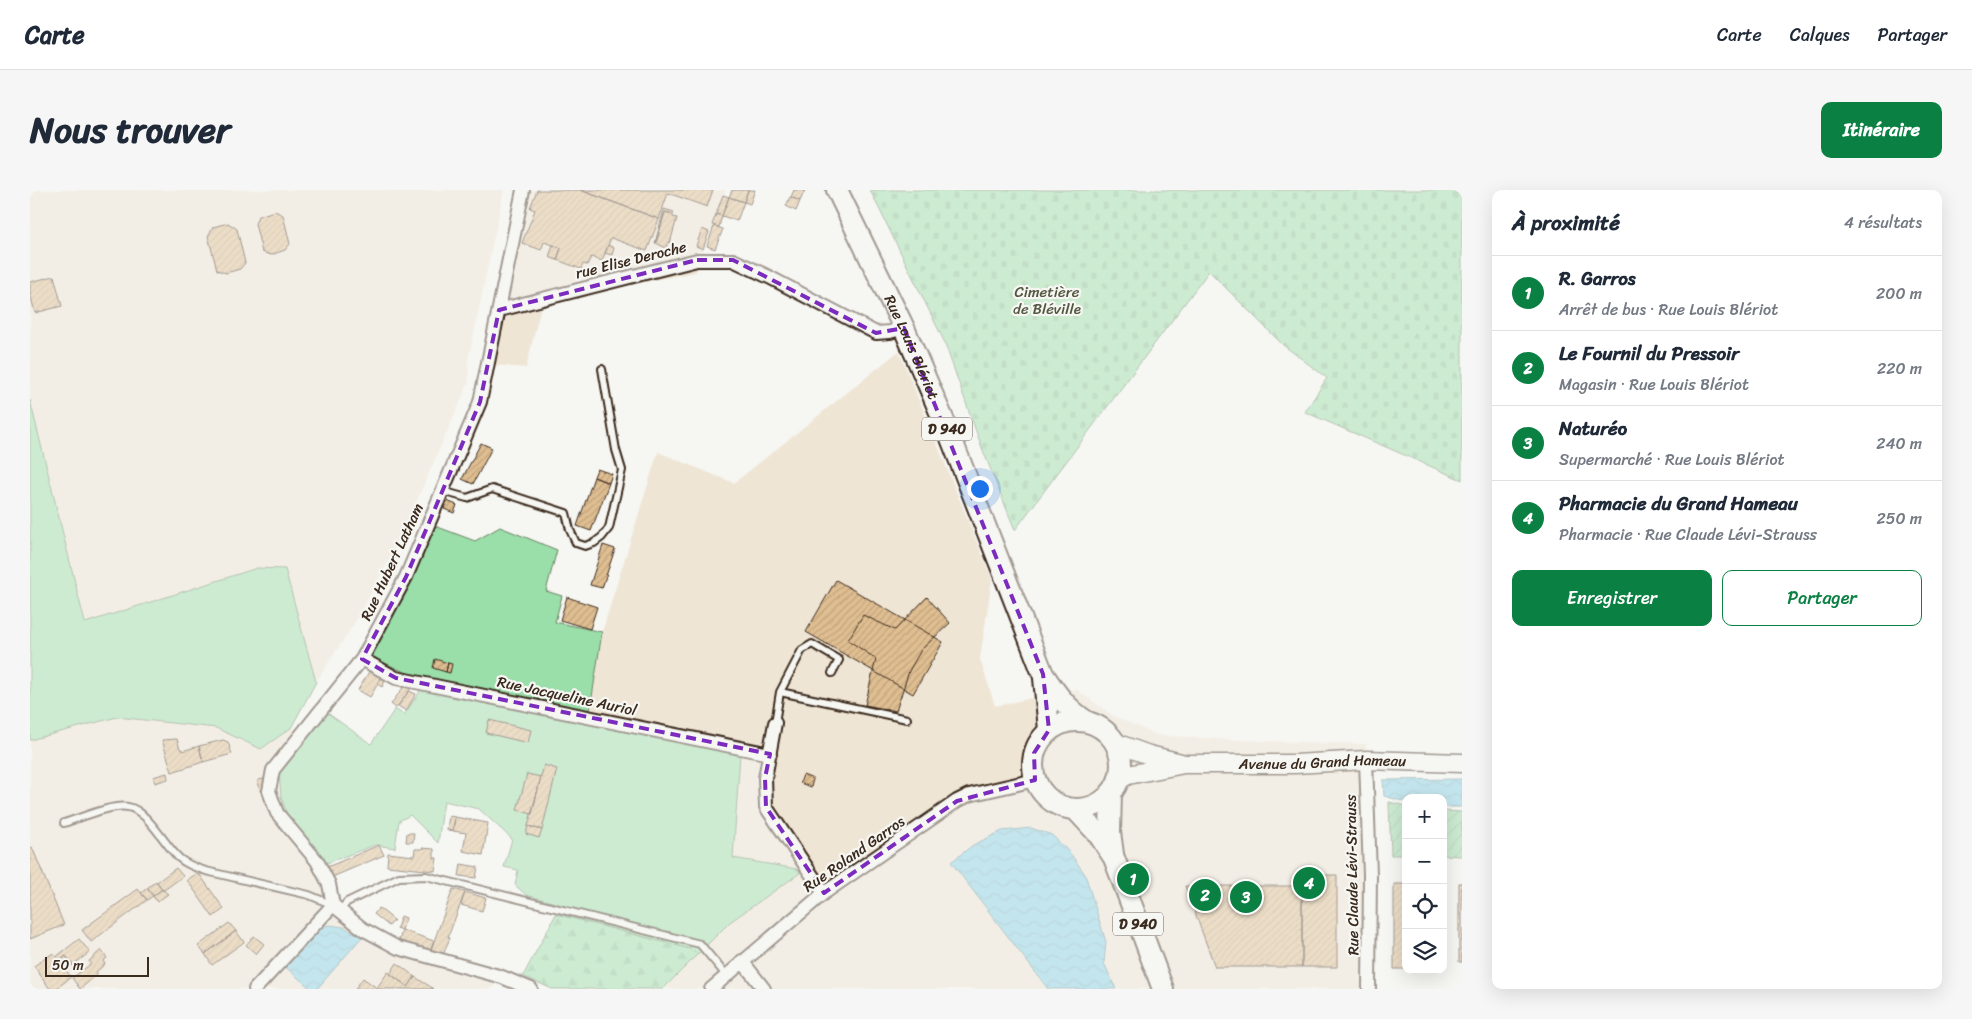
<!DOCTYPE html>
<html lang="fr">
<head>
<meta charset="utf-8">
<style>
	:root { --surface:#fff; --page:#f6f6f7; --text:#1f2937; --muted:#747a83; --line:#e0e1e3; --accent:#0b8043 }
	body { margin:0; font-family:Sriracha,sans-serif; background:var(--page); color:var(--text) }
	.controls { position:absolute; right:15px; bottom:15px; display:grid; overflow:hidden; border-radius:10px; box-shadow:0 5px 20px #0002 }
	.controls button { width:45px; height:45px; display:grid; place-items:center; padding:0; border:0; border-bottom:1px solid var(--line); background:var(--surface); color:var(--text); font:25px sans-serif }
	.scale { position:absolute; left:15px; bottom:12px; width:104px; box-sizing:border-box; padding-left:5px; border:2px solid #3b2a1e; border-top:0; font-size:14px; line-height:18px; white-space:nowrap; color:#3b2a1e; -webkit-text-stroke:4px #f6f6f2; paint-order:stroke }
	.you { position:absolute; left:949px; top:298px; width:18px; height:18px; margin:-12px; border:4px solid #fff; border-radius:50%; background:#1a73e8; box-shadow:0 0 0 8px #1a73e833 }
	.badge { display:grid; place-items:center; width:32px; height:32px; border-radius:50%; background:var(--accent); color:#fff; font-size:16px; font-weight:700 }
	.pin { position:absolute; translate:-50% -50%; border:2px solid #fff; box-shadow:0 1px 5px #0006 }
	.list { margin:0; padding:0; list-style:none }
	h2 { display:flex; justify-content:space-between; align-items:center; height:65px; margin:0; padding:0 20px; font-size:21px }
	h2 small { font-size:16px; font-weight:400; color:var(--muted) }
	.list li { display:grid; grid-template-columns:32px 1fr auto; gap:15px; align-items:center; box-sizing:border-box; height:75px; padding:0 20px; border-top:1px solid var(--line) }
	.list b { display:block; font-size:19px; white-space:nowrap }
	.list p { margin:0; font-size:16px; white-space:nowrap; color:var(--muted) }
	.list em { font-size:16px; font-style:normal; color:var(--muted) }
	.actions { display:flex; gap:10px; padding:15px 20px }
	.actions a { flex:1; padding:11px 0; border:1px solid var(--accent); border-radius:10px; text-align:center; font-size:18px; color:var(--accent) }
	.actions .main { background:var(--accent); color:#fff }
	.icon { flex:none; width:28px; height:28px; fill:none; stroke:currentColor; stroke-width:2; stroke-linecap:round; stroke-linejoin:round }
	.map { position:relative; flex:none; width:1432px; height:799px; overflow:hidden; border-radius:10px }
	header { display:flex; align-items:center; gap:30px; box-sizing:border-box; height:70px; padding:0 25px; background:var(--surface); border-bottom:1px solid var(--line) }
	header strong { font-size:24px }
	nav { display:flex; gap:28px; margin-inline-start:auto; font-size:18px }
	.intro { display:flex; align-items:center; justify-content:space-between; box-sizing:border-box; height:120px; padding:0 30px }
	h1 { margin:0; font-size:35px }
	.button { padding:12px 22px; border-radius:10px; background:var(--accent); color:#fff; font-size:18px; font-weight:700 }
	main { display:flex; gap:30px; padding:0 30px }
	aside { flex:1; background:var(--surface); border-radius:10px; box-shadow:0 5px 20px #0002 }
	.map>svg:first-child { display:block }
	.built { fill:#efe5d5 }
	.grass { fill:#9adea9; stroke:#6a8464 }
	.forest { fill:url(#forest-firs); stroke:#6a8464 }
	.cemetery { fill:url(#cemetery-stones); stroke:#6a8464 }
	.garden { fill:url(#garden-furrows); stroke:#6a8464 }
	.water { fill:url(#water-waves); stroke:#688e96 }
	.building { fill:url(#building-hatch); stroke:#3b2a1e }
	.lines { fill:none; stroke-linecap:round; stroke-linejoin:round }
	.service-casing { stroke:#3b2a1e; stroke-width:10 }
	.minor-casing { stroke:#3b2a1e; stroke-width:16 }
	.secondary-casing { stroke:#3b2a1e; stroke-width:21 }
	.primary-casing { stroke:#3b2a1e; stroke-width:24 }
	.service { stroke:#f6f6f2; stroke-width:6 }
	.minor { stroke:#f6f6f2; stroke-width:12 }
	.secondary { stroke:#f6f6f2; stroke-width:18 }
	.primary { stroke:#f6f6f2; stroke-width:20 }
	.marked { fill:none; stroke:#7b2cbf; stroke-width:4; stroke-dasharray:10 6; stroke-linejoin:round }
	.labels { text-anchor:middle; dominant-baseline:central; stroke-width:4.5; stroke-linejoin:round; paint-order:stroke }
	.shield { fill:#f6f6f2; stroke:#73675e; stroke-width:1 }
	.shield-label { font-size:14px; font-weight:bold; fill:#3b2a1e }
	.street-label { font-size:15px; fill:#3b2a1e; stroke:#f6f6f2 }
	.park-label { font-size:15px; fill:#535741; stroke:#f6f6f2 }
</style>
</head>
<body>
<header>
<strong>Carte</strong>
<nav><a>Carte</a><a>Calques</a><a>Partager</a></nav>
</header>
<div class="intro"><h1>Nous trouver</h1><a class="button">Itinéraire</a></div>
<main>
<div class="map">
<svg width="1432" height="799" viewBox="0 0 1432 799">
	<defs>
		<pattern id="forest-firs" width="22" height="20" patternUnits="userSpaceOnUse" patternTransform="scale(1.25)"><rect width="22" height="20" fill="#9adea9"/><path d="M5 1l3.5 6h-7zM16 11l3.5 6h-7z" fill="#86bf91"/></pattern>
		<pattern id="cemetery-stones" width="16" height="16" patternUnits="userSpaceOnUse" patternTransform="scale(1.25)"><rect width="16" height="16" fill="#9adea9"/><path d="M2 7V4a2 2 0 0 1 4 0v3zM10 15v-3a2 2 0 0 1 4 0v3z" fill="#86bf91"/></pattern>
		<pattern id="garden-furrows" width="10" height="10" patternUnits="userSpaceOnUse" patternTransform="scale(1.25)"><rect width="10" height="10" fill="#9adea9"/><path d="M-1 1l2-2M0 10L10 0M9 11l2-2" fill="none" stroke="#86bf91"/></pattern>
		<pattern id="water-waves" width="16" height="10" patternUnits="userSpaceOnUse" patternTransform="scale(1.25)"><rect width="16" height="10" fill="#86d0e6"/><path d="M0 5q4-4 8 0t8 0" fill="none" stroke="#75b3c5"/></pattern>
		<pattern id="building-hatch" width="6" height="6" patternUnits="userSpaceOnUse" patternTransform="scale(1.25)"><rect width="6" height="6" fill="#dfbe91"/><path d="M-1 1l2-2M0 6l6-6M5 7l2-2" fill="none" stroke="#c0a37d"/></pattern>
	</defs>
	<rect width="100%" height="100%" fill="#f6f6f2"/>
	<filter id="ink" filterUnits="userSpaceOnUse"><feTurbulence type="fractalNoise" baseFrequency=".02" numOctaves="2"/><feDisplacementMap in="SourceGraphic" scale="10" xChannelSelector="R" yChannelSelector="G"/><feConvolveMatrix kernelMatrix="1 2 1 2 8 2 1 2 1" color-interpolation-filters="sRGB"/></filter>
	<g filter="url(#ink)">
		<path class="built" d="M0 0H474L438 171 439 192 368 353 329 426 286 492 261 538 275 545 282 658 307 708 341 739 361 748 420 766 474 778 462 799H0Z
			M499 0H696L666 82 512 112 496 178 465 175Z
			M869 161 962 389 950 469 965 516 1046 499 1082 525 1127 545 1204 550 1336 554 1339 799H633L700 732 770 683 767 679 703 668 560 520 572 442 628 262 704 293Z"/>
		<path class="grass" d="M0 210 55 433 227 378 255 379 286 492 261 538 231 559 186 538 87 527 0 550Z
			M405 336 445 351 470 337 527 360 516 401 532 406 525 432 572 442 560 520 710 565 703 668 767 679 770 683 700 732 668 764 660 759 526 724 529 714 496 705 485 695 488 680 474 677 482 649 449 619 414 611 408 653 380 625 369 631 365 658 345 655 294 674 257 625 251 607 249 580 296 522 341 554 365 519 374 525 389 503 393 490 341 467Z"/>
		<path class="forest" d="M526 724 660 759 668 764 633 799H522L493 786Z"/>
		<path class="cemetery" d="M840 0H1432V290L1275 222 1297 188 1253 155 1179 81 985 340 952 258 914 151Z"/>
		<path class="garden" d="M1359 612 1376 616V665H1361Z
			M1413 621 1432 622V666L1413 665Z"/>
		<path class="water" d="M1432 589V617H1413V608H1376V612L1354 606 1353 590Z
			M1001 638 1022 645 1040 663 1055 684 1076 752 1074 773 1086 799H1018L921 672 943 655 972 641Z
			M300 735 314 737 332 747 287 799H281L252 774 290 737Z"/>
		<path class="building" d="M507 0H550L629 29 617 61 581 48 572 71 561 67 557 75 553 74 551 79 527 70 531 58 514 52 511 60 492 53 505 20 500 18Z
			M550 0H683L677 17 638 3 629 29Z
			M702 0H718L714 12 699 7Z
			M718 0H725L720 14 714 12Z
			M764 0H775L770 11 761 7Z
			M693 5 699 7 692 26 686 24Z
			M699 7 714 12 707 31 692 26Z
			M760 7 770 11 766 21 756 16Z
			M634 19 644 22 643 24 635 22 626 53H625Z
			M245 21 253 25 260 54 255 60 241 65 232 62 225 34 228 26Z
			M635 22 643 24V27L647 28 640 53 638 52 636 58 626 53Z
			M686 24 692 26 689 37 682 35Z
			M198 33 207 39 215 73 210 79 196 83 187 80 178 46 183 37Z
			M684 36 693 39 685 59 677 56Z
			M672 39 679 42 673 59 666 56Z
			M523 55 531 58 527 70 519 67Z
			M578 55 584 58 582 65 575 63Z
			M24 86 32 116 5 123 0 103V92Z
			M451 253 462 258 443 294 432 289Z
			M567 279 582 284 579 293 564 287Z
			M564 287 579 293 561 341 547 336Z
			M417 311 427 315 424 323 414 319Z
			M573 355 585 359 572 398 560 395Z
			M806 390 913 452 883 504 776 442Z
			M537 407 567 417 560 439 530 430Z
			M897 407 920 433 891 460 879 481 866 521 835 515 846 469 818 450 833 425 865 440Z
			M405 469 418 473 416 482 403 478Z
			M418 473 422 474 420 483 416 482Z
			M340 480 352 487 340 507 328 500Z
			M352 487 356 489 352 497 347 494Z
			M375 495 382 497 366 518 361 514Z
			M379 501 386 504 376 521 368 516Z
			M459 530 501 540 498 553 456 543Z
			M147 549 150 559H152V561L169 556 173 572 142 582 132 550Z
			M193 550 198 552 202 564 173 572 169 556Z
			M514 575 527 579 512 640 498 636Z
			M137 583 138 589 125 593 123 587Z
			M497 584 511 587 502 624 487 620Z
			M773 585 783 589 781 597 770 593Z
			M234 589 236 599 230 601 228 590Z
			M419 626 425 627 423 641 417 640Z
			M425 627 458 633 453 665 433 661 436 643 423 641Z
			M498 636 512 640 509 648 496 644Z
			M377 643H384L383 652H376Z
			M349 655 354 665 300 688 295 678Z
			M2 657 34 735 0 749V658Z
			M392 658 404 659V668H407L405 681 357 676 358 663 384 666 385 659H392Z
			M431 674 448 677 446 688 429 686Z
			M146 678 153 686 133 701 127 692Z
			M166 684 170 685 194 719 183 727 157 690Z
			M1272 685H1307V777H1272Z
			M126 691 132 699 123 706 117 698Z
			M1429 693H1432V772H1429Z
			M1364 694H1376V779H1364Z
			M1155 696H1272V777H1185Z
			M117 698 123 706 117 710 111 703Z
			M108 699 117 710 61 752 52 740Z
			M132 699 138 704 127 712 123 706Z
			M423 699 435 702 418 747 420 748 413 765 400 762Z
			M435 702 456 708 452 721 431 715Z
			M349 718 364 730 359 736 344 724Z
			M371 726 376 728 372 740 367 738Z
			M199 733 206 741 175 764 168 756Z
			M372 740 404 751 400 762 369 751Z
			M206 741 214 752 182 775 175 764Z
			M224 746 234 754 226 764 216 755Z
			M49 749 60 762 43 775 36 766 29 771 26 767Z
			M71 760 77 768 73 771 75 774 66 782 68 784 50 799 42 788 61 774 59 771Z
			M23 763 41 787 26 799H20L4 776Z
			M36 766 43 775 36 780 29 771Z
			M367 773 385 787 378 797 360 784Z
			M358 782 378 797 385 787 404 799H346Z
			M333 788 347 798 346 799H325Z"/>
		<g class="lines">
			<g class="service-casing">
				<path id="service" d="M412 301 437 308 462 299 536 323 540 340 546 353 555 356 564 353 572 347 579 338 592 280 586 260 572 179
					M750 502 877 529
					M745 533 750 502 772 460 782 454 809 470 802 483
					M34 633C51 628 81 614 98 617 117 620 134 654 149 668 156 674 166 678 176 681L279 705 303 715
					M310 721 317 712 369 687 396 686 670 754 696 785"/>
			</g>
			<g class="minor-casing">
				<path id="minor" d="M469 120 667 70H703L739 87 846 143 860 142 874 138
					M332 469 366 488 740 564
					M745 533 735 588 736 617 794 703
					M1336 570 1340 685 1339 799
					M303 715 299 694 287 671 247 623 239 601 243 580 332 469 376 387 450 212 493 0
					M712 771 734 799
					M225 799 303 715 333 739 368 758 472 787 501 799
					M681 799 794 703 927 611 939 605 1005 590"/>
			</g>
			<g class="secondary-casing">
				<g id="secondary">
					<path d="M1086 553 1119 565 1151 573"/>
					<path id="s1" d="M1089 590 1098 585 1154 574H1265L1336 570 1432 573"/>
				</g>
			</g>
			<g class="primary-casing">
				<g id="primary">
					<path id="s2" d="M807 0 874 138 919 243 1013 484C1026 503 1036 518 1056 531"/>
					<path d="M1014 488 1019 540"/>
					<circle cx="1047" cy="575" r="44"/>
					<path d="M1081 603 1080 642 1083 664"/>
					<path d="M1046 620 1069 645 1084 668 1133 799"/>
				</g>
			</g>
			<use href="#service" class="service"/>
			<use href="#minor" class="minor"/>
			<use href="#secondary" class="secondary"/>
			<use href="#primary" class="primary"/>
		</g>
	</g>
	<path d="M0 0H1432V799H0ZM667 70H703L846 143 874 138 1013 484 1019 540 1004 563 1005 590 927 611 794 703 736 617 735 588 740 564 366 488 332 469 376 387 450 212 469 120Z" fill="#f6f6f2" fill-opacity=".55" fill-rule="evenodd"/>
	<path class="marked" d="M667 70H703L846 143 874 138 1013 484 1019 540 1004 563 1005 590 927 611 794 703 736 617 735 588 740 564 366 488 332 469 376 387 450 212 469 120Z"/>
	<g class="labels">
		<g class="shield">
			<rect x="892" y="227.5" width="50" height="23" rx="4"/>
			<rect x="1083" y="722.5" width="50" height="23" rx="4"/>
		</g>
		<g class="shield-label">
			<text x="917" y="239">D 940</text>
			<text x="1108" y="734">D 940</text>
		</g>
		<g class="street-label">
			<text transform="translate(601 70) rotate(-14)">rue Elise Deroche</text>
			<text stroke="none"><textPath href="#s2" startOffset="174">Rue Louis Blériot</textPath></text>
			<text transform="translate(362 372) rotate(-65)">Rue Hubert Latham</text>
			<text transform="translate(537 506) rotate(12)">Rue Jacqueline Auriol</text>
			<text stroke="none"><textPath href="#s1" startOffset="206">Avenue du Grand Hameau</textPath></text>
			<text transform="translate(824 664) rotate(-35)">Rue Roland Garros</text>
			<text transform="translate(1322 685) rotate(-91)">Rue Claude Lévi-Strauss</text>
		</g>
		<g class="park-label">
			<text x="1017" y="102">Cimetière<tspan x="1017" dy="17">de Bléville</tspan></text>
		</g>
	</g>
</svg>
<div class="controls">
<button>+</button>
<button>−</button>
<button><svg class="icon" aria-label="locate" viewBox="0 0 24 24"><circle cx="12" cy="12" r="6"/><path d="M12 2v4M12 18v4M2 12h4M18 12h4"/></svg></button>
<button><svg class="icon" aria-label="layers" viewBox="0 0 24 24"><path d="M12 4l9 5-9 5-9-5zM3 14l9 5 9-5"/></svg></button>
</div>
<div class="scale">50 m</div>
<div class="you"></div>
<div class="pin badge" style="left:1103px;top:689px">1</div>
<div class="pin badge" style="left:1175px;top:705px">2</div>
<div class="pin badge" style="left:1216px;top:707px">3</div>
<div class="pin badge" style="left:1279px;top:693px">4</div>
</div>
<aside>
<h2>À proximité<small>4 résultats</small></h2>
<ul class="list">
<li><span class="badge">1</span><div><b>R. Garros</b><p>Arrêt de bus · Rue Louis Blériot</p></div><em>200 m</em></li>
<li><span class="badge">2</span><div><b>Le Fournil du Pressoir</b><p>Magasin · Rue Louis Blériot</p></div><em>220 m</em></li>
<li><span class="badge">3</span><div><b>Naturéo</b><p>Supermarché · Rue Louis Blériot</p></div><em>240 m</em></li>
<li><span class="badge">4</span><div><b>Pharmacie du Grand Hameau</b><p>Pharmacie · Rue Claude Lévi-Strauss</p></div><em>250 m</em></li>
</ul>
<div class="actions"><a class="main">Enregistrer</a><a>Partager</a></div>
</aside>
</main>
</body>
</html>
